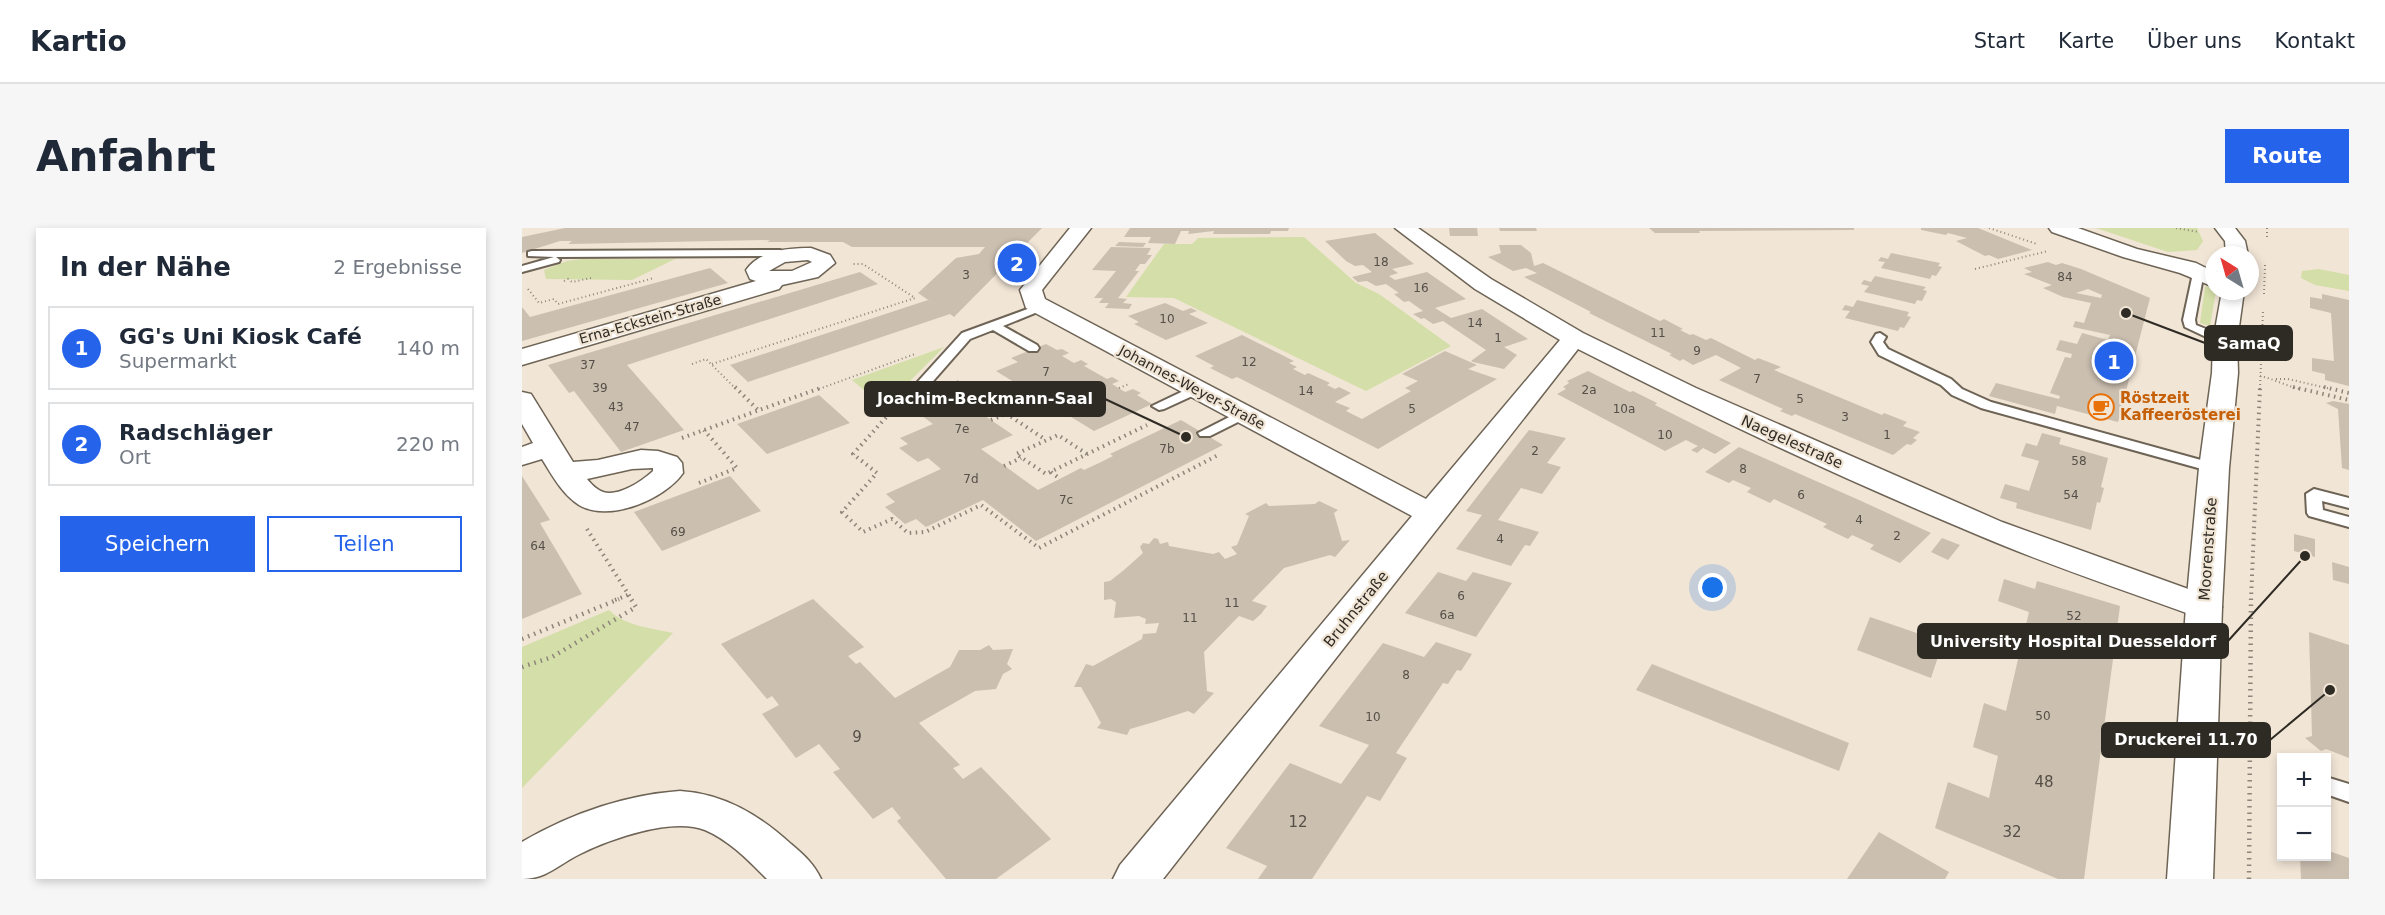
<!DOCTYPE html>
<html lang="de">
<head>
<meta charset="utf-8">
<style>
	:root { --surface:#fff; --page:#f6f6f7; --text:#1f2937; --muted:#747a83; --line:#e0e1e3; --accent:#2563eb }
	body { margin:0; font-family:"DejaVu Sans",sans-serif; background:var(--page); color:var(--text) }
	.controls { position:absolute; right:18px; bottom:18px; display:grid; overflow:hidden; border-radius:0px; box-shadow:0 3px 9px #0003 }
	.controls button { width:54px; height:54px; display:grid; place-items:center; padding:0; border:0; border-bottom:2px solid var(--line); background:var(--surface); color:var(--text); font:30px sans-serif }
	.compass { position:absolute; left:1683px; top:18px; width:54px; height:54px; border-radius:50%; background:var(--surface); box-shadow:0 3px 9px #0003; rotate:323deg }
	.you { position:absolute; left:1191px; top:360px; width:21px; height:21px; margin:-15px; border:4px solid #fff; border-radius:50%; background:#1a73e8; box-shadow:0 0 0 9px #1a73e833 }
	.badge { display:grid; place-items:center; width:39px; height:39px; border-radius:50%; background:var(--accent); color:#fff; font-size:20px; font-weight:700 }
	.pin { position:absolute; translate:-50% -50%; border:3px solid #fff; box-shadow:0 2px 6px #0006 }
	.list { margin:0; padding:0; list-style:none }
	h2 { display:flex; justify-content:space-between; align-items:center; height:78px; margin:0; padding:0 24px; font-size:26px }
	h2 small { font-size:20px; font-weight:400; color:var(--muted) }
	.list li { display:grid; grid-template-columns:39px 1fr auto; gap:18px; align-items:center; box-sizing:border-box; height:84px; margin:0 12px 12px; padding:0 12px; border:2px solid var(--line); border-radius:0px }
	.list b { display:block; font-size:22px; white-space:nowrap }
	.list p { margin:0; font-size:20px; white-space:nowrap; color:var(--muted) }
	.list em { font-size:20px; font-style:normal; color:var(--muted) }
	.actions { display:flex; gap:12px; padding:18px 24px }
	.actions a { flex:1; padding:14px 0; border:2px solid var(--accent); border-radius:0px; text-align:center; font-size:21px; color:var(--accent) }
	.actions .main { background:var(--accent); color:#fff }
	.map { position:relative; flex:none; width:1827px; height:651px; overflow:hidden; border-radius:0px }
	header { display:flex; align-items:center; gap:36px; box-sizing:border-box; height:84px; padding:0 30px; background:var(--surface); border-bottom:2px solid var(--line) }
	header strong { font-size:28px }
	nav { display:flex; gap:33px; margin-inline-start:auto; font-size:21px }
	.intro { display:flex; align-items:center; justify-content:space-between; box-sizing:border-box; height:144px; padding:0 36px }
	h1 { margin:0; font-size:42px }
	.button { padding:15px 27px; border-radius:0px; background:var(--accent); color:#fff; font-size:21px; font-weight:700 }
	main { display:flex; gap:36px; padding:0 36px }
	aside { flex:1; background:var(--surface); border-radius:0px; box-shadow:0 3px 9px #0003 }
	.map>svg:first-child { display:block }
	.green { fill:#d4dea8 }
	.building { fill:#cbbfb0; fill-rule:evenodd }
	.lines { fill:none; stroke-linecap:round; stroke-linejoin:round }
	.lane-casing { stroke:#6e6456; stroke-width:4 }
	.street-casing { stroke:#6e6456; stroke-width:3 }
	.secondary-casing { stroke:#6e6456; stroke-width:3 }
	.path-far2 { stroke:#8d857a; stroke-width:2; stroke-dasharray:1 3; stroke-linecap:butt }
	.path-far1 { stroke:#8d857a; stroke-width:4; stroke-dasharray:1.5 4.5; stroke-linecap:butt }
	.path { stroke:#8d857a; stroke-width:4.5; stroke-dasharray:1.5 5; stroke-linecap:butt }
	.lane { fill:#fff; fill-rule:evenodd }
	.street { fill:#fff; fill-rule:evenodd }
	.secondary { fill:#fff; fill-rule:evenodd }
	.labels { text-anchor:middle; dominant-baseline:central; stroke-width:4.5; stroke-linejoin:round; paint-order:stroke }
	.number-label { font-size:12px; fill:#554f47 }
	.far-street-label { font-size:14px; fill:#2e2a24; stroke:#f1e5d5 }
	.food-label { font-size:15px; font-weight:bold; fill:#c56008; stroke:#f1e5d5; text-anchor:start }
	.street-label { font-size:15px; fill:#2e2a24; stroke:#f1e5d5 }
	.near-number-label { font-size:15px; fill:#554f47 }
	.leader { fill:none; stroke:#2e2a24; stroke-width:2 }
	.callout-dot { fill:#2e2a24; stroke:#f1e5d5; stroke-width:2 }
	.callout { fill:#2e2a24; stroke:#2e2a24; stroke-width:2 }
	.callout-label { font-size:16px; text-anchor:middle; font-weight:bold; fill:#fff }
</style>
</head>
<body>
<header>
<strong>Kartio</strong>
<nav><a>Start</a><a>Karte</a><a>Über uns</a><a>Kontakt</a></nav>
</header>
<div class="intro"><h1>Anfahrt</h1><a class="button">Route</a></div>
<main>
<aside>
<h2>In der Nähe<small>2 Ergebnisse</small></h2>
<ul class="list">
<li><span class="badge">1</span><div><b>GG's Uni Kiosk Café</b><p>Supermarkt</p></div><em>140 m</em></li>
<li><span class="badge">2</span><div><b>Radschläger</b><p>Ort</p></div><em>220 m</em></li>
</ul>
<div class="actions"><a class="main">Speichern</a><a>Teilen</a></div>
</aside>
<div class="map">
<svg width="1827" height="651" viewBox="0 0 1827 651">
	<rect width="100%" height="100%" fill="#f1e5d5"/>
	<path class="green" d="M1574 0H1675L1681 13 1675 22 1646 24Z
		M782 9 834 55 857 66 929 118 844 163 652 70 604 69 642 16H670L676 10Z
		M60 31H153L110 52 24 51 22 42 45 33Z
		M1797 41 1827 47V63L1793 57 1779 50 1780 43Z
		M1686 58 1691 59 1694 63 1688 98 1678 95 1683 59Z
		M422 119 362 179 330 152 333 151Z
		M87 382C103 398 129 400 151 405L0 560V419Z"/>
	<path class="building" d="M43 0H520L432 89 428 86 226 154 208 137 406 72 415 78 396 65 434 30 457 26 463 19H330L321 14H245L248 12 46 16 50 13H38L0 25V9Z
		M608 0H767L766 3H749L748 6H691L692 3 666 6 667 3H659L653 16 626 15 629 9H602Z
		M927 0H955L956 8H928Z
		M977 0H1014L1015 3H978Z
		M1127 0H1332V2L1177 3 1178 5H1133Z
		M1399 0H1456L1510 22 1476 31 1467 27 1463 28 1434 13 1445 10 1426 5 1424 7 1399 2Z
		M853 5 892 36 870 41 876 45 867 48 873 52 905 44 944 71 913 80 929 90 960 81 1006 111 982 119 995 127 982 141 951 134 949 133 964 122 921 93 911 96 902 90 899 91 891 86 901 83 887 73 882 74 872 66 877 65 864 56 854 58 845 53 836 54 830 49 850 44 841 37 833 38 824 33 803 13Z
		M597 14 624 15 621 19 593 18Z
		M977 17H999L1009 25 1012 38 1021 35 1138 93 1142 91 1161 101 1158 102 1168 107 1171 106 1184 112 1189 110 1233 132 1236 130 1259 139 1252 142 1360 187 1362 185 1385 194 1381 198 1398 204 1391 210 1395 212 1389 217 1385 216 1371 227 1273 186 1270 188 1258 183 1261 181 1197 152 1219 140 1194 127 1171 137 1161 131 1158 133 1147 127 1150 126 1067 85 1069 84 1002 49 1015 45 1004 40 991 43 966 29 979 25Z
		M589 19 629 20 625 27H630L623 36H618L613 43H617L596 70 605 71 601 75 610 76 607 81 583 80 587 75H577L581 70H572L594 43 570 42Z
		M1369 25 1418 35 1416 38 1420 39 1414 48 1410 47 1408 51 1359 40 1363 34 1356 33 1359 29 1366 31Z
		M1526 34 1534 37 1540 35 1559 41 1628 70 1596 194 1535 178 1533 186 1467 168 1474 155 1537 171 1538 168 1528 165 1543 129 1549 130 1550 126 1534 122 1538 112 1555 116 1560 105 1586 112 1588 107 1551 99 1553 93 1562 95 1569 75 1541 69 1521 60 1530 57 1502 46 1510 44 1502 40ZM1566 61 1580 67 1579 70 1554 65Z
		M188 40 206 55 0 113V79L8 89Z
		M338 44 356 56 105 137 162 202 99 224 55 167 52 163 47 165 26 137Z
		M1353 48 1404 59 1401 62 1405 63 1400 73 1395 72 1393 76 1342 64 1347 58 1339 56 1342 52 1349 54Z
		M1800 66 1827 72V158L1803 152V146L1790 143V130L1812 133 1809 85 1788 80V69L1800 71Z
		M1335 72 1387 84 1385 88 1389 89 1382 100 1378 99 1376 103 1323 90 1328 83 1320 82 1323 77 1331 79Z
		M643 75 661 83 669 80 675 83 667 86 686 95 644 112 612 96 617 94 606 88Z
		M720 107 772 133 767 135 775 139 771 141 783 147 786 145 808 155 805 157 813 161 817 159 829 165 813 174 828 180 824 183 840 191 889 163 883 160 896 153 880 146 923 123 955 137 946 141 975 151 856 221 715 149 710 151 688 140 692 138 673 128Z
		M524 116 535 122 540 121 547 125 540 128 552 135 559 132 566 136 562 138 585 151 590 149 597 153 590 156 603 164 611 161 619 165 615 167 630 176 572 203 474 143 496 134 489 130Z
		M1066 143 1108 164 1111 163 1135 175 1133 177 1209 215 1193 226 1181 220 1175 225 1169 222 1176 218 1164 212 1143 223 1035 166 1044 161 1041 159 1047 155 1045 153Z
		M297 167 328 195 245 226 215 196Z
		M441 173 491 207 459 221 516 262 559 240 562 242 577 235 591 228 588 226 659 192 701 217 514 313 461 272 404 299 394 291 383 296 363 279 373 274 364 266 419 241 406 230 396 234 377 220 386 216 378 210 411 196 399 187Z
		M1811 173 1827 176V242L1820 240 1816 181 1804 175Z
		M1007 202 1044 210 1025 235 1039 239 1020 266 999 260 976 292 1017 304 1008 318 1003 317 989 338 934 321 960 287 944 283Z
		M1520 205 1539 210 1537 216 1586 230 1579 259 1582 260 1578 275 1575 274 1569 302 1494 280 1495 275 1478 270 1483 256 1507 263 1517 233 1499 228 1504 215 1515 218Z
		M1217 219 1337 272 1409 305 1378 335 1348 321 1352 317 1330 307 1326 311 1301 299 1305 296 1252 271 1248 275 1225 264 1229 260 1211 252 1207 255 1183 244Z
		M0 248 28 292 18 295 60 366 0 391Z
		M208 248 239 283 140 323 112 284Z
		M797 273 816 282 812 285 820 313 828 312 813 329 808 327 762 340 730 373 745 378 739 386 731 393 717 388 682 424 685 463 692 465 672 486 666 483 632 494 608 501 605 507 575 500 579 495 571 480 559 459H552L564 436 571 438 620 411 621 406 634 405 637 395 623 396 624 391 617 388 592 390 594 374 589 371 582 372V354L588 353 602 342 621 325 618 319 621 315 627 316 632 310 636 311 638 316 646 314 647 318 691 326 697 324 703 331 715 326 709 319 715 317 720 305 727 288 723 286 744 275 747 278 793 276Z
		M1772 306 1793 311V329L1772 323Z
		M1420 310 1438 317 1426 332 1409 324Z
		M1810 334 1827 339V356L1811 352Z
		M916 344 944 353 951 344 990 355 954 409 883 385Z
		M1482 351 1513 361 1515 353 1598 378 1562 651H1536L1413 600 1426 554 1467 570 1476 528 1451 519 1462 475 1484 483 1507 384 1476 373Z
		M291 371 342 419 326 428 334 436 338 434 373 470 428 439 437 422H458L467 417 471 422 491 421 485 436 490 441 481 446 474 461 453 463 397 495 438 537 431 540 441 551 459 539 529 611 474 651H424L375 593 379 590 370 579 351 591 311 544 318 541 297 516 274 530 240 486 257 477 250 468 245 471 199 416Z
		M1348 389 1421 414 1409 450 1335 422Z
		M1787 404 1827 417V530L1804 521 1799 523 1783 510 1790 508Z
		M914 414 950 426 939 443 935 442 926 456 921 455 874 525 885 530 858 573 845 568 790 651H736L745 638 704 620 768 535 819 556 847 517 797 498 861 415 902 429Z
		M1130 436 1327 515 1317 543 1114 462Z
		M1357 604 1427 644 1423 651H1325Z
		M1804 622 1827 630V651H1779L1778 628H1804Z"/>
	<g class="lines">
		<g class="lane-casing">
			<path id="lane" d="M258 22 265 27V31H257L255 28 34 29 38 32 37 34 0 44V38L32 29 6 28V24L10 23Z
				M1666 37 1681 49 1673 92 1674 97 1707 110V116H1699L1663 99 1661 92 1670 50 1661 40Z
				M519 76 523 77V81L481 98 515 117 517 120 515 123H507L471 102 448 111 391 176H381L379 173 381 170 440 105Z
				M1358 105 1364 109 1361 114 1366 121 1429 151 1440 161 1469 174 1697 237 1699 240 1697 243H1687L1459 180 1430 167 1419 157 1357 127 1349 114 1354 106Z
				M674 157 679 158 681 161 679 164 642 181 637 182 630 178Z
				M721 182 726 183 728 186 726 189 688 208H678L676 205Z
				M1792 261 1827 270V280L1800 273 1801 282 1827 289V299L1787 288 1785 285 1784 266Z
				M1804 549 1827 556V574L1804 566Z"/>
		</g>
		<g class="street-casing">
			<path id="street" d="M548 0H569L520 62 523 71 904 271 1038 112 953 61 873 0H896L969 51 1061 105 1174 160 1480 294 1694 371 1700 379 1694 387 1682 391 1670 387C1599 361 1526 337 1456 307 1321 251 1187 188 1056 121L641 651H591L598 637 890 288 504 80 498 62Z
				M289 20 308 27 313 35 296 49 260 57 257 61 0 137V121L234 53 228 51 224 42C238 22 267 20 289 20ZM286 32 290 34 270 43H247L263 34Z
				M0 164 9 166 51 234 76 232 119 222 136 223 155 229 160 235 161 245C143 271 87 295 57 277 40 266 30 247 20 231L0 237V219L11 215 0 196ZM131 240V243C120 253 97 269 81 264 75 262 69 256 65 251L110 241Z
				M158 563C203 566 237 587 269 616 282 627 292 636 299 651H245C227 633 207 612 183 602 150 589 88 611 58 626 37 636 25 651 0 651V614C48 586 103 567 158 563Z"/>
		</g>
		<g class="secondary-casing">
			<path id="secondary" d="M1527 0H1556L1615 21 1674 35 1692 44V59L1658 45 1601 29 1530 4Z
				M1693 0H1713L1723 13 1726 27H1704L1703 13Z
				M1700 63H1722L1715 113 1716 145 1707 240 1700 379 1691 651H1645L1664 379 1677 240 1690 145 1691 113Z"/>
		</g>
		<path class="path-far2" d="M1467 0 1515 16
			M1654 0 1677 4
			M1745 0V12
			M1453 41 1526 23
			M42 53 46 51 50 54 69 50
			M6 61 17 75 32 71 36 76 132 50
			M1742 66 1743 37
			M170 136 184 131 214 161
			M190 136 393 70 341 36H330
			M1738 148C1752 151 1764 158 1778 161
			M1754 151H1766L1809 161
			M435 153 447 161
			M597 160 607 156
			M297 161 393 126
			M1738 161 1741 82"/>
		<path class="path-far1" d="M213 159 236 182
			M444 159 524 212
			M1771 159 1827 172
			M1802 159 1827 165
			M368 185 331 226 355 245 320 284 341 304 370 291 386 305 403 304 459 277 517 320 698 226
			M469 192 484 186
			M160 210 301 159
			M565 226 536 207 494 226 524 246 625 197
			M482 238 499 230
			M529 244 538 251
			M177 255 215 240 182 202
			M65 301 110 372
			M93 372 106 367
			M1729 372 1738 159"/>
		<path class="path" d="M0 411 97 371
			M0 439 30 429 114 379 109 371
			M1727 651 1729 371"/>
		<use href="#lane" class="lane"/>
		<use href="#street" class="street"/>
		<use href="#secondary" class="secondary"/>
	</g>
	<defs>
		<g id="cafe-ring" transform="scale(1.35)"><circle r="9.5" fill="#f1e5d5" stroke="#e8710a" stroke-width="1.5"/><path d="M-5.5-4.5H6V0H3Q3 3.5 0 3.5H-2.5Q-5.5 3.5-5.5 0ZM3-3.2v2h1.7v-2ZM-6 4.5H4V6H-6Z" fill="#e8710a"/></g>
	</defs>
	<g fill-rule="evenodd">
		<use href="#cafe-ring" x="1579" y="179"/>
	</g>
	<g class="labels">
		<g class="number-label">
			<text x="859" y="34">18</text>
			<text x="444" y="47">3</text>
			<text x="1543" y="49">84</text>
			<text x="899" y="60">16</text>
			<text x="645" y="91">10</text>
			<text x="953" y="95">14</text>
			<text x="1136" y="105">11</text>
			<text x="976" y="110">1</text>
			<text x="1175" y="123">9</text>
			<text x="727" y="134">12</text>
			<text x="66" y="137">37</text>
			<text x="524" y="144">7</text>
			<text x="1235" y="151">7</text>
			<text x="78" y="160">39</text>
			<text x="1067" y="162">2a</text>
			<text x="784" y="163">14</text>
			<text x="1278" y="171">5</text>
			<text x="94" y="179">43</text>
			<text x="890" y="181">5</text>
			<text x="1102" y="181">10a</text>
			<text x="1323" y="189">3</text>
			<text x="110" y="199">47</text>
			<text x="440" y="201">7e</text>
			<text x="1143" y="207">10</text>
			<text x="1365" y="207">1</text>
			<text x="645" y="221">7b</text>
			<text x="1013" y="223">2</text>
			<text x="1557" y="233">58</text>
			<text x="1221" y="241">8</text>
			<text x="449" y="251">7d</text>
			<text x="1279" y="267">6</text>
			<text x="1549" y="267">54</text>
			<text x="544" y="272">7c</text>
			<text x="1337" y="292">4</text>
			<text x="156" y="304">69</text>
			<text x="1375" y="308">2</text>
			<text x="978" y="311">4</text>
			<text x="16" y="318">64</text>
			<text x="939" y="368">6</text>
			<text x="710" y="375">11</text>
			<text x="925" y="387">6a</text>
			<text x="1552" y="388">52</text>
			<text x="668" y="390">11</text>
			<text x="884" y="447">8</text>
			<text x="1521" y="488">50</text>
			<text x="851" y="489">10</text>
		</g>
		<g class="far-street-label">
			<text transform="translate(128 91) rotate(-16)">Erna-Eckstein-Straße</text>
			<text transform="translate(670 159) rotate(28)">Johannes-Weyer-Straße</text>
		</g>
		<g class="food-label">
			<text x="1598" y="170">Röstzeit<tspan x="1598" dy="17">Kaffeerösterei</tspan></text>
		</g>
		<g class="street-label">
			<text transform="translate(1270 214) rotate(24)">Naegelestraße</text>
			<text transform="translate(1686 321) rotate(-86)">Moorenstraße</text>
			<text transform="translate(834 381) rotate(-51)">Bruhnstraße</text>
		</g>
		<g class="near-number-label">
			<text x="335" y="509">9</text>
			<text x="1522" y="554">48</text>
			<text x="776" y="594">12</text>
			<text x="1490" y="604">32</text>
		</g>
	</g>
	<path class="leader" d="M1604 85L1683 115M664 209L583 171M1783 328L1706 413M1808 462L1748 512"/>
	<g class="callout-dot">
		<circle cx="1604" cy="85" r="6"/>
		<circle cx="664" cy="209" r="6"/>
		<circle cx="1783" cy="328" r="6"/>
		<circle cx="1808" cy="462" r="6"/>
	</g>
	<g class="callout">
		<rect x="1683" y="98" width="87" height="34" rx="6"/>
		<rect x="343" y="154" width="240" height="34" rx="6"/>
		<rect x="1396" y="396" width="310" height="34" rx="6"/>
		<rect x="1580" y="495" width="168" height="34" rx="6"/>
	</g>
	<g class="callout-label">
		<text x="1727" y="121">SamaQ</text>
		<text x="463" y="176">Joachim-Beckmann-Saal</text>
		<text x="1551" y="419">University Hospital Duesseldorf</text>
		<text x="1664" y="517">Druckerei 11.70</text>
	</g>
</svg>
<div class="controls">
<button>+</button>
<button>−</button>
</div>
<svg class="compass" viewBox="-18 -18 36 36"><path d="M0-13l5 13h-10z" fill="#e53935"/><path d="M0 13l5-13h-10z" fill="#747a83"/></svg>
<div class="you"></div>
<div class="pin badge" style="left:1592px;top:133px">1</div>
<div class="pin badge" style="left:495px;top:35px">2</div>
</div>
</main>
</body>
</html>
